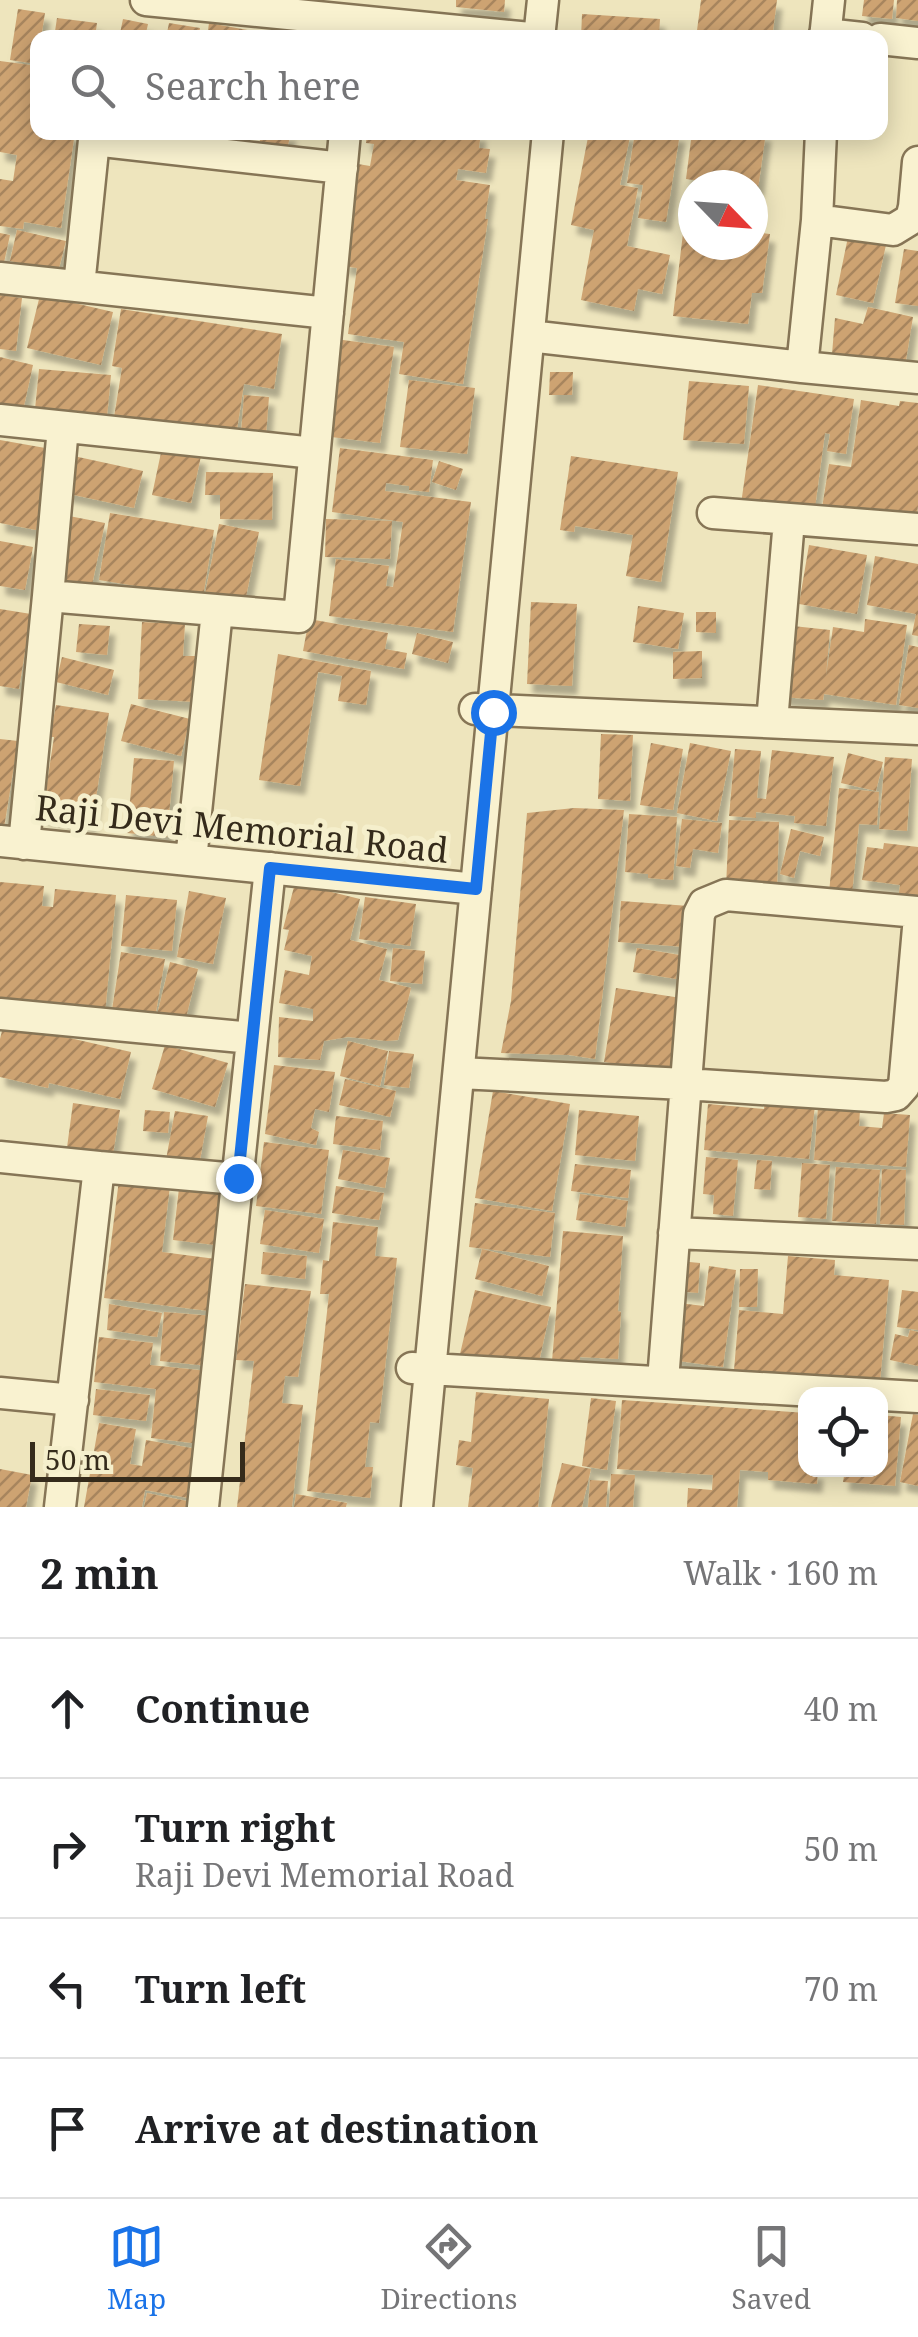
<!DOCTYPE html>
<html lang="en">
<head>
<meta charset="utf-8">
<style>
	:root { --surface:#fff; --page:#f2f2f2; --text:#202124; --muted:#757577; --line:#e0e0e0; --accent:#1a73e8 }
	body { margin:0; font-family:"Noto Serif",serif; background:var(--page); color:var(--text) }
	.controls { position:absolute; right:30px; bottom:30px; display:grid; overflow:hidden; border-radius:20px; box-shadow:0 5px 25px #0003 }
	.controls button { width:90px; height:90px; display:grid; place-items:center; padding:0; border:0; border-bottom:2px solid var(--line); background:var(--surface); color:var(--text); font:50px sans-serif }
	.compass { position:absolute; left:678px; top:170px; width:90px; height:90px; border-radius:50%; background:var(--surface); box-shadow:0 5px 25px #0003; rotate:115deg }
	.scale { position:absolute; left:30px; bottom:25px; width:215px; box-sizing:border-box; padding-left:10px; border:5px solid #352b1b; border-top:0; font-size:28px; line-height:35px; white-space:nowrap; color:#352b1b; -webkit-text-stroke:8px #f5efcc; paint-order:stroke }
	.stop { position:absolute; width:30px; height:30px; margin:-22px; border:8px solid #1a73e8; border-radius:50%; background:#fff }
	.stop.end { background:#1a73e8; border-color:#fff; box-shadow:0 2px 10px #0008 }
	.list { margin:0; padding:0; list-style:none }
	h2 { display:flex; justify-content:space-between; align-items:center; height:130px; margin:0; padding:0 40px; font-size:42px }
	h2 small { font-size:32px; font-weight:400; color:var(--muted) }
	.list li { display:grid; grid-template-columns:65px 1fr auto; gap:30px; align-items:center; box-sizing:border-box; height:140px; padding:0 40px; border-top:2px solid var(--line) }
	.list b { display:block; font-size:38px; white-space:nowrap }
	.list p { margin:0; font-size:32px; white-space:nowrap; color:var(--muted) }
	.list em { font-size:32px; font-style:normal; color:var(--muted) }
	.icon { flex:none; width:55px; height:55px; fill:none; stroke:currentColor; stroke-width:2; stroke-linecap:round; stroke-linejoin:round }
	.map { position:relative; flex:none; width:918px; height:1507px; overflow:hidden }
	.search { position:absolute; background:var(--surface); box-shadow:0 5px 25px #0003; left:30px; right:30px; top:30px; height:110px; display:flex; align-items:center; gap:25px; box-sizing:border-box; padding:0 35px; border-radius:20px; color:var(--muted); font-size:38px }
	.sheet { height:690px; background:var(--surface) }
	nav { display:flex; justify-content:space-around; align-items:center; box-sizing:border-box; height:140px; border-top:2px solid var(--line); background:var(--surface); font-size:28px; color:var(--muted) }
	nav a { display:grid; justify-items:center; gap:5px }
	nav .on { color:var(--accent) }
	.map>svg:first-child { display:block }
	.building { fill:url(#building-hatch); filter:url(#shadow) }
	.lines { fill:none; stroke-linecap:round; stroke-linejoin:round }
	.minor-casing { stroke:#867556; stroke-width:35 }
	.minor { stroke:#f9f2d0; stroke-width:30 }
	.route { stroke:#1a73e8; stroke-width:12 }
	.labels { text-anchor:middle; dominant-baseline:central; stroke-width:10; stroke-linejoin:round; paint-order:stroke }
	.street-label { font-size:35px; fill:#352b1b; stroke:#f5efcc }
</style>
</head>
<body>
<div class="map">
<svg width="918" height="1507" viewBox="0 0 918 1507">
	<defs>
		<pattern id="building-hatch" width="6" height="6" patternUnits="userSpaceOnUse" patternTransform="scale(2.5)"><rect width="6" height="6" fill="#cda372"/><path d="M-1 1l2-2M0 6l6-6M5 7l2-2" fill="none" stroke="#a7855d"/></pattern>
		<filter id="shadow"><feDropShadow dx="5.5" dy="9" stdDeviation="2.5" flood-color="#0004"/></filter>
	</defs>
	<rect width="100%" height="100%" fill="#eee5bd"/>
	<path class="building" d="M456 0H505L504 12 456 7Z
		M701 0H777L772 38H696Z
		M864 0H894L892 19 862 16Z
		M897 0H918V21L896 18Z
		M18 9 45 13 41 38H38L37 64 10 60Z
		M582 14 660 19 659 38H581Z
		M57 18 97 23 95 38H54Z
		M123 19 148 24 145 38H119Z
		M169 23 200 28 198 38H166Z
		M209 23 281 36V38H207Z
		M0 61 38 66V132H75L61 228 24 222 23 229 0 226V179L13 181 17 155 0 152Z
		M173 132H214L213 138 173 135Z
		M262 132H291L287 150 259 145Z
		M367 132H481L479 148 490 149 486 173 458 169 456 180 490 185 485 219H488L463 384 399 374 404 342 348 334 357 268 343 266 358 164 370 166 374 144 366 143Z
		M589 132H631L620 185 638 188 627 246 670 255 662 294 638 289 634 311 581 300 594 230 571 225Z
		M635 132 680 133 666 222 638 218 643 185 627 183Z
		M692 132H766L758 189 753 188V185H728L686 179Z
		M684 225 693 226V245H753V232L770 234 762 293H752L748 324 673 316Z
		M17 230 66 241 58 272 10 261Z
		M0 233 10 235 2 272H0Z
		M848 237 886 245 873 303 836 295Z
		M904 249 918 251V306L895 303Z
		M0 295 22 298 16 351 0 349Z
		M40 295 113 312 101 365 27 348Z
		M868 307 913 317 906 360 832 354 835 318 863 324Z
		M121 309 282 334 274 389 244 384 236 436 114 417 122 368 112 366Z
		M336 339 394 347 380 443 331 437 335 406 326 405Z
		M0 357 33 365 22 415 0 410Z
		M39 369 111 375 107 417 35 409Z
		M550 372H573L572 395H549Z
		M409 380 475 388 467 454 400 447Z
		M689 381 749 386 744 444 683 440Z
		M758 385 854 399 846 454 827 451 830 434 825 433 814 515 741 504Z
		M244 395 269 397 266 435 241 434Z
		M861 400 899 406 900 401 918 403V506L915 525 822 508 829 464 851 467Z
		M0 440 51 449 36 530 0 523Z
		M162 448 201 456 191 503 152 495Z
		M340 448 433 460 429 492 409 490V486L386 483 385 491 471 502 453 632 329 616 336 559 389 566 386 586 393 587 403 522 332 512Z
		M69 455 143 471 134 508 60 492Z
		M571 456 678 472 661 582 626 576 633 535 575 526 574 532 560 530Z
		M439 461 463 469 456 490 432 482Z
		M206 472 273 473 272 520 220 519V495H205Z
		M110 513 214 530 203 597 99 580Z
		M69 516 105 523 92 585 56 578Z
		M326 519 392 521 390 559 325 557Z
		M219 524 259 532 245 602 205 594Z
		M0 541 33 547 25 590 0 586Z
		M809 545 867 555 857 614 799 604Z
		M875 556 918 564V636L912 635 916 614 867 605Z
		M531 602 577 604 572 686 527 684Z
		M638 606 684 613 678 649 633 642Z
		M0 609 31 614 19 689 0 686Z
		M696 612H716V633L696 632Z
		M309 619 388 633 385 649 407 653 404 669 303 651Z
		M865 619 907 625 896 705 824 694 823 700 781 697 793 626 830 630 826 676 833 627 864 632Z
		M142 622 185 624 183 656H200L197 702 138 699Z
		M79 624 110 626 107 655 76 652Z
		M417 633 453 642 448 663 412 654Z
		M909 645 918 647V708L899 705Z
		M702 651V678L673 679V652Z
		M278 654 371 671 366 705 338 701 342 676 318 672 300 786 259 780Z
		M62 657 114 670 108 695 56 682Z
		M131 704 190 719 181 756 121 741Z
		M56 705 109 713 92 824 42 816 54 737H50Z
		M601 734 633 735 630 801 598 799Z
		M0 739 18 741 4 828 0 827Z
		M651 743 683 749 673 810 640 805Z
		M690 743 731 751 717 821 677 813Z
		M735 749 761 751 757 798 766 799 772 750 834 757 826 826 794 823 795 816 756 812V818L729 816Z
		M848 753 883 762 876 791 841 783Z
		M885 757 912 759 907 831 879 829Z
		M134 758 174 761 167 837 127 833Z
		M839 788 879 792 877 825 859 824 852 894 829 893Z
		M574 808 624 810 595 1059 569 1055 501 1053 511 1001 527 813Z
		M629 814 677 817 673 880 648 878V874L625 872Z
		M682 819 722 823 718 853 693 849 690 868 676 866Z
		M729 820 779 822 777 889 726 887Z
		M791 829 824 837 820 856 800 851 794 878 780 874Z
		M884 843 918 847V910L897 907 900 885 862 880 867 847 883 849Z
		M0 882 44 886 42 906 53 907 55 889 116 895 105 1014 0 1003Z
		M295 883 360 899 350 940 387 949 379 980 411 988 398 1040 387 1041 348 1037 324 1041 320 1060 278 1057 279 1017 313 1021V1009L279 1003 285 970 309 975 312 956 284 950 289 930 283 929Z
		M189 891 226 898 213 964 177 957Z
		M126 895 177 900 172 951 121 946Z
		M365 897 416 904 410 946 359 939Z
		M621 901 689 906 686 947 618 942Z
		M393 948 425 951 422 984 390 981Z
		M637 948 680 955 676 979 633 972Z
		M121 952 165 959 154 1024 111 1016Z
		M170 962 198 969 184 1026 156 1019Z
		M616 988 681 998 670 1072 604 1062Z
		M4 1023 131 1052 120 1099 49 1083 48 1088 0 1077V1039Z
		M348 1041 388 1051 380 1086 340 1076Z
		M165 1045 228 1063 215 1107 152 1089Z
		M389 1051 414 1054 409 1088 384 1085Z
		M274 1065 335 1072 329 1112 315 1109 311 1128 319 1132 316 1145 265 1134Z
		M345 1079 396 1091 390 1117 339 1105Z
		M493 1091 570 1104 552 1211 475 1198Z
		M765 1100 815 1105 809 1159 704 1150 708 1104 764 1109Z
		M73 1103 120 1110 112 1161 66 1155Z
		M818 1107 860 1110 859 1126 882 1128 884 1113 910 1115 906 1167 814 1160Z
		M145 1110 170 1112 168 1133 143 1131Z
		M579 1110 639 1116 635 1161 575 1155Z
		M175 1111 208 1116 198 1171 165 1165Z
		M336 1116 383 1121 380 1150 333 1144Z
		M264 1142 329 1150 321 1214 256 1206Z
		M343 1150 390 1158 385 1188 338 1179Z
		M706 1157 738 1160 733 1216 713 1214 714 1195 703 1194Z
		M757 1160 772 1161 770 1190 754 1189Z
		M802 1163 830 1165 826 1219 798 1217Z
		M575 1164 631 1170 628 1198 571 1191Z
		M836 1167 880 1170 876 1224 832 1221Z
		M882 1169 906 1170 904 1225 880 1224Z
		M119 1180 170 1186 162 1252 216 1259 209 1311 104 1298Z
		M336 1186 384 1193 379 1220 332 1213Z
		M179 1188 221 1193 215 1245 173 1240Z
		M580 1194 628 1201 625 1227 576 1220Z
		M475 1203 555 1213 550 1257 469 1247Z
		M265 1210 324 1219 319 1253 260 1244Z
		M333 1222 378 1227 375 1256 397 1258 379 1423 370 1422 365 1467H373L370 1498 307 1491 329 1294H320L323 1260 329 1261Z
		M563 1231 623 1236 618 1311 621 1312 618 1359 580 1357V1363L552 1361Z
		M482 1249 549 1266 542 1296 475 1279Z
		M263 1252 307 1256 305 1279 261 1274Z
		M788 1256 835 1260 834 1275 889 1280 880 1383 734 1370 739 1310 783 1314Z
		M679 1261 700 1263 698 1293 676 1291Z
		M709 1266 736 1270 723 1367 671 1360 679 1303 704 1306Z
		M740 1269H758L757 1307H739Z
		M245 1284 311 1291 298 1377 285 1376 282 1403 303 1405 292 1507H237L254 1361 236 1360Z
		M475 1290 551 1307 537 1371 460 1354Z
		M902 1290 918 1292V1330L897 1327Z
		M109 1304 162 1313 157 1337 107 1330Z
		M164 1312 214 1316 209 1366 160 1361Z
		M910 1330 918 1332V1366L890 1360 895 1334 908 1337Z
		M99 1337 153 1343 150 1365 208 1371 200 1444 151 1438 156 1389 94 1382Z
		M96 1389 150 1395 146 1421 93 1415Z
		M476 1392 549 1399 538 1507H468L473 1468 456 1465 459 1440 471 1442Z
		M591 1398 616 1401 607 1470 582 1466Z
		M622 1400 806 1413V1470H818L817 1484 768 1480V1472L740 1470 737 1507H687L688 1488 712 1490 713 1475 617 1469Z
		M913 1414 918 1415V1486L900 1482Z
		M880 1415 901 1417 895 1486 843 1482 845 1470H880Z
		M99 1423 136 1429 130 1464 142 1466 146 1440 197 1449 188 1498 145 1490 142 1507H84Z
		M562 1463 591 1469 582 1507H551Z
		M0 1469 32 1475 26 1507H0Z
		M611 1474 635 1475 633 1507H609Z
		M590 1480 608 1481 606 1507H588Z
		M147 1493 197 1503 196 1507H144Z
		M296 1494 347 1503 346 1507H294Z"/>
	<g class="lines">
		<g class="minor-casing">
			<path id="minor" d="M146 0 530 38
				M825 34 862 38
				M539 38 543 0
				M825 38 829 0
				M880 39 918 43
				M817 220 893 230 911 219 914 207 918 162
				M0 278 328 313
				M79 286 94 140 342 168
				M529 336 802 367 817 220 821 132
				M802 367 918 378
				M0 420 314 453
				M713 513 918 529
				M48 596 63 427
				M475 709 918 729
				M772 722 789 520
				M0 841 476 889
				M24 844 48 596 299 617 345 132
				M191 860 217 611
				M0 1014 252 1038
				M459 1073 685 1084 886 1097 896 1095 904 1086 918 928
				M0 1157 99 1167
				M674 1233 918 1244
				M412 1368 918 1397
				M663 1381 699 914 704 904 726 895 918 912
				M0 1393 73 1400
				M60 1507 99 1167 237 1179
				M203 1507 270 868
				M417 1507 548 132"/>
		</g>
		<use href="#minor" class="minor"/>
	</g>
	<g class="lines">
		<path class="route" d="M238 1178 270 868 476 889 493 712"/>
	</g>
	<g class="labels">
		<g class="street-label">
			<text transform="translate(242 828) rotate(6)">Raji Devi Memorial Road</text>
		</g>
	</g>
</svg>
<div class="controls">
<button><svg class="icon" aria-label="locate" viewBox="0 0 24 24"><circle cx="12" cy="12" r="6"/><path d="M12 2v4M12 18v4M2 12h4M18 12h4"/></svg></button>
</div>
<svg class="compass" viewBox="-18 -18 36 36"><path d="M0-13l5 13h-10z" fill="#e53935"/><path d="M0 13l5-13h-10z" fill="#757577"/></svg>
<div class="scale">50 m</div>
<div class="stop" style="left:493px;top:712px"></div>
<div class="stop end" style="left:238px;top:1178px"></div>
<div class="search"><svg class="icon" aria-label="search" viewBox="0 0 24 24"><circle cx="10" cy="10" r="6"/><path d="M15 15l6 6"/></svg>Search here</div>
</div>
<section class="sheet">
<h2>2 min<small>Walk · 160 m</small></h2>
<ul class="list">
<li><svg class="icon" aria-label="ahead" viewBox="0 0 24 24"><path d="M12 20V5M6 11l6-6 6 6"/></svg><div><b>Continue</b></div><em>40 m</em></li>
<li><svg class="icon" aria-label="right" viewBox="0 0 24 24"><path d="M7 20v-9h11M14 6l5 5-5 5"/></svg><div><b>Turn right</b><p>Raji Devi Memorial Road</p></div><em>50 m</em></li>
<li><svg class="icon" aria-label="left" viewBox="0 0 24 24"><path d="M17 20v-9H6M10 6l-5 5 5 5"/></svg><div><b>Turn left</b></div><em>70 m</em></li>
<li><svg class="icon" aria-label="arrive" viewBox="0 0 24 24"><path d="M6 21V4h12l-3 4 3 4H6"/></svg><div><b>Arrive at destination</b></div></li>
</ul>
</section>
<nav>
<a class="on"><svg class="icon" aria-label="map" viewBox="0 0 24 24"><path d="M3 6l6-2 6 2 6-2v14l-6 2-6-2-6 2zM9 4v14M15 6v14"/></svg>Map</a>
<a><svg class="icon" aria-label="directions" viewBox="0 0 24 24"><path d="M12 3l9 9-9 9-9-9zM9 14v-3h6M13 9l2 2-2 2"/></svg>Directions</a>
<a><svg class="icon" aria-label="saved" viewBox="0 0 24 24"><path d="M7 4h10v16l-5-4-5 4z"/></svg>Saved</a>
</nav>
</body>
</html>
